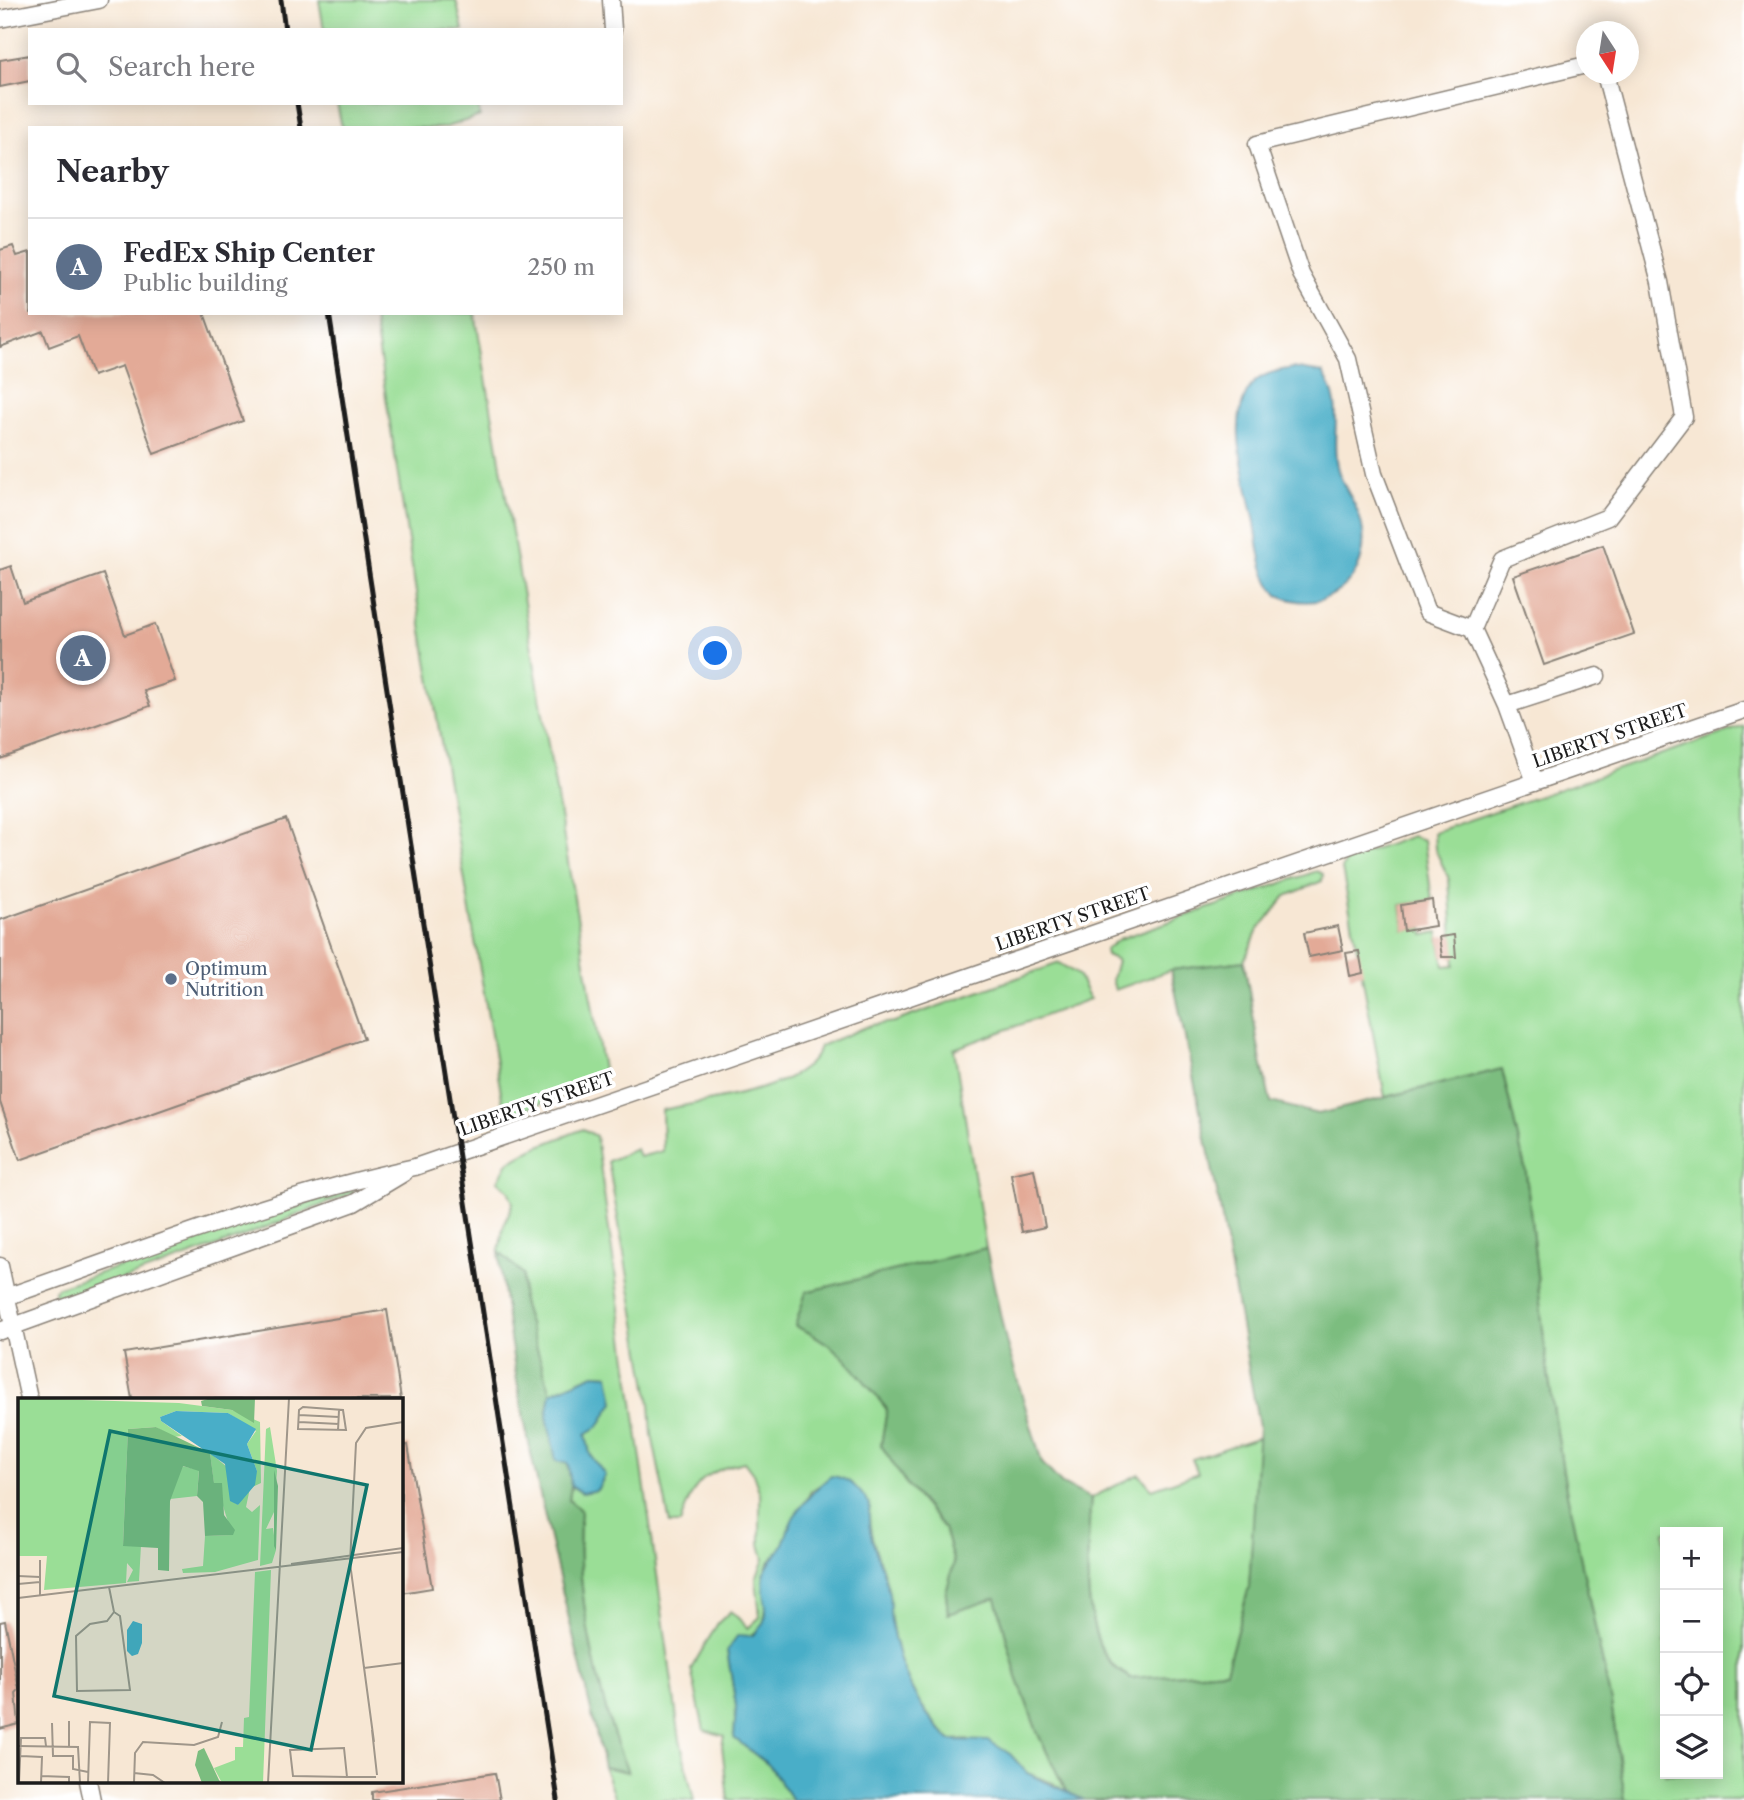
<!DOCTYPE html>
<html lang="en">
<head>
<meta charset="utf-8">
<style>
	:root { --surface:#fff; --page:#f7f7f7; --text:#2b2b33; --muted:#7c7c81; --line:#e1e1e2; --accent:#1a73e8 }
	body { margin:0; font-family:"Libre Caslon Text",serif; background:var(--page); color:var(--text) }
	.controls { position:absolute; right:21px; bottom:21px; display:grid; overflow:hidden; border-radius:0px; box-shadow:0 4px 18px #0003 }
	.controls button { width:63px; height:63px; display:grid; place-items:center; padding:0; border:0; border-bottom:2px solid var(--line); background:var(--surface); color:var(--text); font:35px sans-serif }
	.compass { position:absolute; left:1576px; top:21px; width:63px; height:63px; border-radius:50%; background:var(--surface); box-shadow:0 4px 18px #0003; rotate:168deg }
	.you { position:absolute; left:716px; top:654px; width:24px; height:24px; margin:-18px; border:5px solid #fff; border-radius:50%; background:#1a73e8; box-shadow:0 0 0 10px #1a73e833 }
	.badge { display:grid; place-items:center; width:46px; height:46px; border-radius:50%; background:var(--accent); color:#fff; font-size:23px; font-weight:700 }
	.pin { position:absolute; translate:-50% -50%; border:4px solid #fff; box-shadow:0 2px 7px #0006 }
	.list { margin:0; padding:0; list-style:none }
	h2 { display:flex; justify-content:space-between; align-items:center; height:91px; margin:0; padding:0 28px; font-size:30px }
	h2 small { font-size:23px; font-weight:400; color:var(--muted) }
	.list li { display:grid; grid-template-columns:46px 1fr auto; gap:21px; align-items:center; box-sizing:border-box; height:98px; padding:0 28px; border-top:2px solid var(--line) }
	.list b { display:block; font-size:26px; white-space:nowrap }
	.list p { margin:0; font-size:23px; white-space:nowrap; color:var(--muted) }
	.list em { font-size:23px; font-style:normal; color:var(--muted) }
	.icon { flex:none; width:38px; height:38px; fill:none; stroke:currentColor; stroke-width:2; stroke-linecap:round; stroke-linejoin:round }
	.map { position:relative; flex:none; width:1744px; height:1800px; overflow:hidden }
	.search { position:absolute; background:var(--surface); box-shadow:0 4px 18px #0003; left:28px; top:28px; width:595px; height:77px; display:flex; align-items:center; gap:18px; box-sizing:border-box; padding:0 24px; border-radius:0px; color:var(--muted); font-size:26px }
	.panel { position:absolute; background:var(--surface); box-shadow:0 4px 18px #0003; left:28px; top:126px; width:595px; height:189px; border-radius:0px }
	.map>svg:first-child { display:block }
	.green { fill:#9ade96; stroke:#5b7d59; stroke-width:2; fill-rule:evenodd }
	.forest { fill:#7bbd7f; stroke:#4c6c4e; stroke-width:2 }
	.water { fill:#49aec8; stroke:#326572; stroke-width:2 }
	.building { fill:#e3aa97 }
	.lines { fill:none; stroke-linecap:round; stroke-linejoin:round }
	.minor-casing { stroke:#8a8278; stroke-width:19 }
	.minor { stroke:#fff; stroke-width:16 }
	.rail { stroke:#1c1c1c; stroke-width:5 }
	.service-dot { fill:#5c6f8a; stroke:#fff; stroke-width:2.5 }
	.labels { text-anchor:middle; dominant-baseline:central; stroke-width:7; stroke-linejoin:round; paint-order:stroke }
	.street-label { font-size:18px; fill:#1c1c1c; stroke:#fff }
	.service-label { font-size:18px; fill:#4e5e75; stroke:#fff; text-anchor:start }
	.inset-road { fill:none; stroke:#9f968a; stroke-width:2 }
	.view { fill:#0f766e; fill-opacity:0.15; stroke:#0f766e; stroke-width:3.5 }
	.inset-edge { fill:none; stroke:#1c1c1c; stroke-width:3.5 }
</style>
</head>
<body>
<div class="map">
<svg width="1744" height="1800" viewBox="0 0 1744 1800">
	<rect width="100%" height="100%" fill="#fff"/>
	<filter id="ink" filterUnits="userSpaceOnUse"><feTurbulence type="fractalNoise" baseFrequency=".0143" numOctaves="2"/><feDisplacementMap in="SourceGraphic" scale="14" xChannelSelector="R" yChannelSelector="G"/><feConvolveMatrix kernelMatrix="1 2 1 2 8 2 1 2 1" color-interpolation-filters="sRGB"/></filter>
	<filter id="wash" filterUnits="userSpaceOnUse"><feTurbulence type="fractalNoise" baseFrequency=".00686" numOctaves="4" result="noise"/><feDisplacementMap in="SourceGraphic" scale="28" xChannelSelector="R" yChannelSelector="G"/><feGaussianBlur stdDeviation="1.57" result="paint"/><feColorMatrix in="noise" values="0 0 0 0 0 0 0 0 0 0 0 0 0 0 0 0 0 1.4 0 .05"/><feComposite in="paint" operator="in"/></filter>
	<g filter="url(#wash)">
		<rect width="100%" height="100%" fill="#f7e7d4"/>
		<path class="green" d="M319 0H456L463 30H324Z
			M337 103H478L480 116 443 128H342Z
			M373 313H475L605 1081 505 1116 421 625Z
			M1744 726V1800H1625L1611 1703 1565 1484 1547 1367 1526 1173 1502 1069 1385 1097 1342 869 1346 860 1412 836 1424 840 1432 900 1401 905 1404 930 1423 928 1424 935 1438 932 1444 966 1455 965 1449 879 1435 849 1434 832ZM1665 1532H1718V1774H1665Z
			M1317 871 1323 874 1322 881 1286 896 1258 930 1244 961 1171 970 1115 990 1112 979 1117 960 1106 955 1105 950 1119 939Z
			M1059 963 1078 975 1090 999 954 1049 986 1248 806 1292 821 1337 852 1364 887 1410 881 1445 905 1482 944 1528 954 1563 946 1593 948 1614 996 1598 1017 1677 1038 1734 1067 1793 1053 1783 1027 1773 1010 1754 967 1739 950 1740C916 1707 898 1668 891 1621 889 1610 891 1599 888 1589 882 1560 865 1535 870 1505L820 1485 811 1491 801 1510 795 1515 780 1551 768 1563 763 1579 767 1602 763 1627 727 1651 736 1706 734 1738 770 1766 792 1800H728L722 1746 724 1736 704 1730 691 1669 718 1623 731 1611 748 1628 760 1617 756 1579 764 1559 760 1544V1494L753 1474 744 1462C703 1472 692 1483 680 1524H670L652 1435 650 1404 608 1161 636 1149 639 1157 663 1151 662 1110C703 1100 809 1091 820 1046L871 1025 894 1022Z
			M583 1129 596 1136 680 1740 694 1800H615L604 1767 627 1772C599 1703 573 1585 581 1511L569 1500 571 1486 582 1493 597 1490 605 1476 590 1454 585 1434 599 1425 609 1375 594 1374 551 1393 522 1302 523 1274 499 1252 503 1228 513 1203 508 1190 498 1181 508 1162 532 1149Z
			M352 1188 355 1192 239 1238 60 1302 56 1299 55 1290 59 1287Z
			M1260 1437 1249 1587 1226 1671 1130 1678C1125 1674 1117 1670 1112 1664 1080 1629 1087 1542 1091 1498L1139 1474 1152 1489 1198 1473 1192 1459Z"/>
		<path class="forest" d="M1244 961 1261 1062 1271 1102 1318 1114 1502 1069 1526 1173 1547 1367 1565 1484 1611 1703 1625 1800H1084L1067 1793 1038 1734 1017 1677 996 1598 948 1614 946 1593 954 1563 944 1528 905 1482 881 1445 887 1409C854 1371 844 1347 795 1326L806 1292 986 1248 1006 1341 1042 1463 1062 1484 1091 1498C1087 1542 1080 1630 1112 1665 1117 1670 1125 1674 1130 1678L1226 1671 1249 1587 1259 1427 1219 1202 1171 970Z
			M499 1252 523 1274 522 1302 551 1393 547 1416 568 1464 571 1486 569 1500 581 1511C573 1585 599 1704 628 1772L604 1767C566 1597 516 1427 499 1252Z"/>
		<path class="water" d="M1292 368 1323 373C1346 409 1330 430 1337 466 1340 482 1351 495 1357 510 1370 541 1364 575 1334 594 1316 605 1296 603 1278 595 1260 575 1259 548 1255 523 1248 484 1224 420 1252 385 1262 373 1278 371 1292 368Z
			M594 1374 609 1375 614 1402 599 1426 586 1434 590 1454 605 1475 597 1490 582 1493 571 1486 568 1464 556 1461 547 1416 551 1393Z
			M831 1476C851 1478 859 1489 870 1505 864 1535 882 1560 888 1589 891 1599 889 1610 891 1621 898 1668 916 1708 950 1740L989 1741 1010 1754 1027 1773 1084 1800H792L770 1766 734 1738 736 1706 727 1650 738 1635 752 1636C778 1613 759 1600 764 1576 766 1564 774 1559 780 1549 787 1539 788 1524 795 1515 809 1497 813 1490 831 1476Z"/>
		<g id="blocks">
			<path class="building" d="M30 55V81L0 87V60Z
				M13 246 17 256 30 252V313H204L243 421 154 454 122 366 93 376 78 336 49 347 43 331 0 347V250Z
				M1603 545 1634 634 1544 665 1513 576Z
				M11 566 23 602 103 574 125 635 155 624 175 681 144 691 150 706 0 759V570Z
				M286 819 364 1039 20 1160 0 1102V920Z
				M1432 900 1435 926 1404 931 1401 905Z
				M1338 926 1343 950 1309 957 1304 933Z
				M1454 935 1456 957H1442L1439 937Z
				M1359 951 1363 973 1350 976 1346 953Z
				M1034 1169 1045 1227 1022 1232 1011 1174Z
				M387 1310 401 1399H132L124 1353Z
				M408 1445 432 1588 401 1593V1446Z
				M5 1621 19 1690 16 1693 19 1724 0 1729V1622Z
				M495 1773 500 1800H372V1792Z"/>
		</g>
	</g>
	<g filter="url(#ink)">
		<use href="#blocks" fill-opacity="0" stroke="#8a8278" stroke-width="2"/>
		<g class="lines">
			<g class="minor-casing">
				<path id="minor" d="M611 0 613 30
					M0 19 99 0
					M1472 629 1502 559 1608 517 1684 417 1660 282 1605 74
					M1507 705 1597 676
					M1535 782 1507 705 1472 629 1427 612 1374 474 1348 359 1301 274 1257 144 1586 65
					M0 1266 29 1399
					M0 1299C138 1252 272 1197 415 1167L1744 710
					M0 1331 354 1203 404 1173
					M88 1781 92 1800"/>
			</g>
			<use href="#minor" class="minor"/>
			<path class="rail" d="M281 0 285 30
				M297 103 301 128
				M329 313 558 1800"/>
		</g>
	</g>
	<circle class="service-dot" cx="171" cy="979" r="7"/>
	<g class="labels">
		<g class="street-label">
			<text transform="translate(1610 736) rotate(-19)">LIBERTY STREET</text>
			<text transform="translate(1073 919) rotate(-19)">LIBERTY STREET</text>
			<text transform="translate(537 1104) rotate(-19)">LIBERTY STREET</text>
		</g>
		<g class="service-label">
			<text x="185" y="969">Optimum<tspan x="185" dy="21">Nutrition</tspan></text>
		</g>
	</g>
	<g transform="translate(18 1398)">
		<rect width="385" height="385" fill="#f7e7d4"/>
		<path d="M0 0 161 5 214 12 242 24 243 85 232 90 228 109 234 114 242 107 240 162 197 174 165 175 164 171 185 168 187 138 214 137 202 98 203 85 196 86 192 55 209 69 213 102 220 107 239 73 229 46 238 33 210 15 158 13 142 19 143 23 164 38 155 39 138 29 110 31 105 147H123L121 183 109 184 115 172 109 165 108 185 26 192 29 158H0ZM252 29 259 73 256 114 248 131 255 130 258 152 254 165 242 168 248 31ZM164 68 181 72 179 98 152 101ZM253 172 245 385H204L196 370 217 362V349H225L226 320 231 319 237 174Z" fill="#9ade96"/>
		<path d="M193 0H237L236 25 214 12 184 8 183 3ZM138 29 192 55 196 85H204L206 117 217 132 215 137 187 138 185 104 179 98 181 73 165 68 152 103 151 173 140 172V150L105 148 110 31ZM256 72 260 88 258 152 256 148ZM186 350 201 382 204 385H184L177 367 180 353Z" fill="#7bbd7f"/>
		<path d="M158 13 210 15 238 31 229 46 239 73 237 87 220 107 212 103 207 66 143 23 142 19ZM115 223 124 226V245L120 256 114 258 109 253V232Z" fill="#49aec8"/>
		<path class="inset-road" d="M285 9 325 12 328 32 280 31 281 12ZM281 17 321 19M281 24 321 26M320 33 321 12M273 166 385 150M0 178 22 179M0 186 22 184M91 189 96 214 102 218 112 292 59 293 58 238 72 226 89 223 96 214M22 198V162M0 200 385 154M346 270 385 265M34 325 35 358H55V371L70 374M354 332 359 377M356 344 332 165 338 45 348 30 385 24M0 348 60 349 62 385M51 348V323M3 358 24 359 23 385M116 375 135 377 147 385M23 378 51 379V385M329 379 326 350 272 352 275 378 329 379H358M1 385 3 340H27L28 348M70 385 72 324 92 325 90 385M116 385 117 355 125 344 176 347 200 339 204 324M250 385 271 0"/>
		<path class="view" d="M92 33 349 87 293 352 36 298Z"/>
		<rect width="385" height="385" class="inset-edge"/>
	</g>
</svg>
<div class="controls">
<button>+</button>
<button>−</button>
<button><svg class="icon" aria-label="locate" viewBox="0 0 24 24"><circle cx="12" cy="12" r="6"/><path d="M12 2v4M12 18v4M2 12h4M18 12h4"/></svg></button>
<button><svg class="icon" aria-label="layers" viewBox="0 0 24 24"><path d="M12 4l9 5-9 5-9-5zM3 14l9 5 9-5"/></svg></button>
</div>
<svg class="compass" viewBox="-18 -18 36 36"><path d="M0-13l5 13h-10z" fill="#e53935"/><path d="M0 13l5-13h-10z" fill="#7c7c81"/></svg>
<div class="you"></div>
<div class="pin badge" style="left:83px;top:658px;background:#5c6f8a">A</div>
<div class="search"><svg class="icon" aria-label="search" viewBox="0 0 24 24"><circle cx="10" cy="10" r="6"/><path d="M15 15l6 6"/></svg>Search here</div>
<section class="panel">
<h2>Nearby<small></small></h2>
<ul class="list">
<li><span class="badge" style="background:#5c6f8a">A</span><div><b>FedEx Ship Center</b><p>Public building</p></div><em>250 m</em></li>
</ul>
</section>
</div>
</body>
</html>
